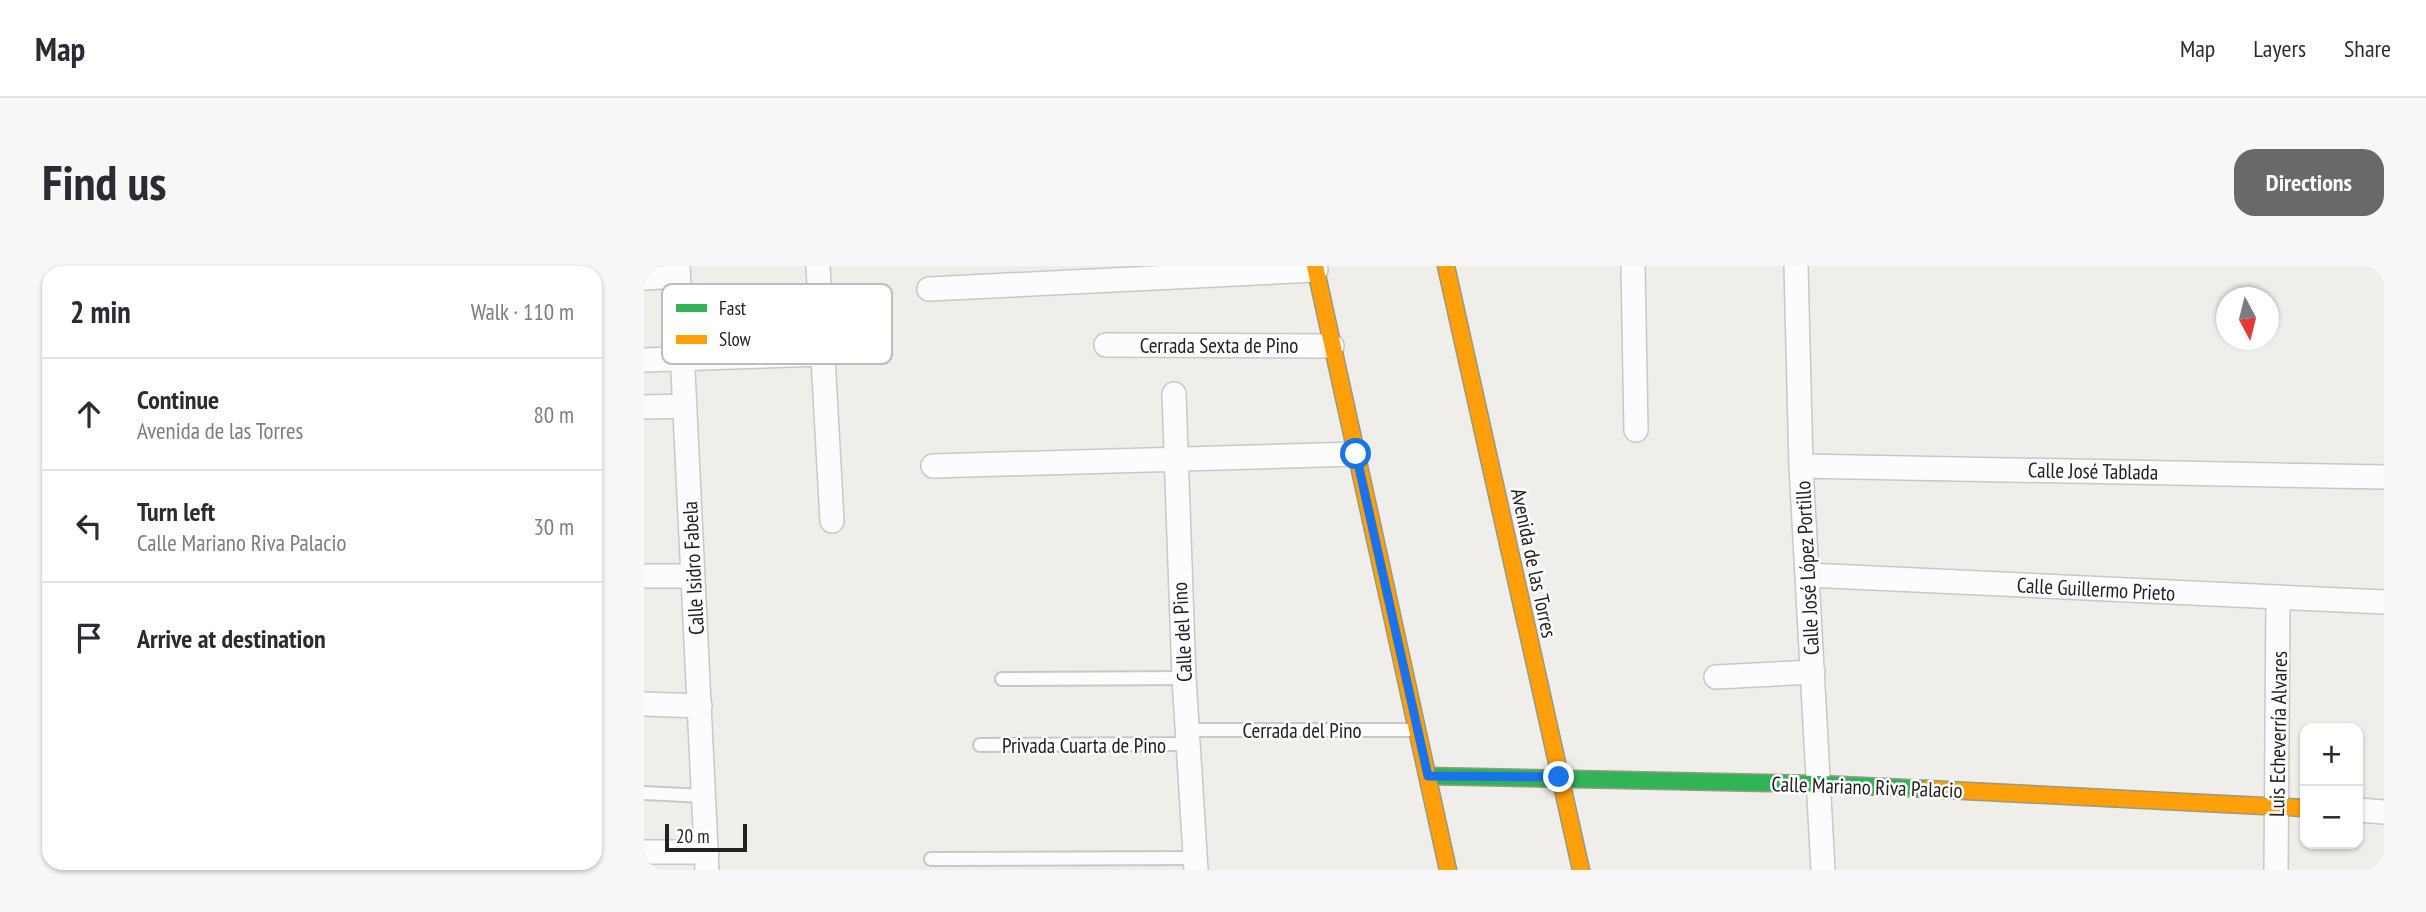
<!DOCTYPE html>
<html lang="en">
<head>
<meta charset="utf-8">
<style>
	:root { --surface:#fff; --page:#f7f7f7; --text:#2b2b33; --muted:#7c7c81; --line:#e1e1e2; --accent:#6a6968 }
	body { margin:0; font-family:"PT Sans Narrow",sans-serif; background:var(--page); color:var(--text) }
	.controls { position:absolute; right:21px; bottom:21px; display:grid; overflow:hidden; border-radius:14px; box-shadow:0 2px 5px #0004 }
	.controls button { width:63px; height:63px; display:grid; place-items:center; padding:0; border:0; border-bottom:2px solid var(--line); background:var(--surface); color:var(--text); font:35px sans-serif }
	.compass { position:absolute; left:1572px; top:21px; width:63px; height:63px; border-radius:50%; background:var(--surface); box-shadow:0 2px 5px #0004; rotate:173deg }
	.scale { position:absolute; left:21px; bottom:18px; width:82px; box-sizing:border-box; padding-left:7px; border:4px solid #222; border-top:0; font-size:19px; line-height:24px; white-space:nowrap; color:#222; -webkit-text-stroke:5px #fff; paint-order:stroke }
	.stop { position:absolute; width:21px; height:21px; margin:-16px; border:5px solid #1a73e8; border-radius:50%; background:#fff }
	.stop.end { background:#1a73e8; border-color:#fff; box-shadow:0 2px 7px #0008 }
	.list { margin:0; padding:0; list-style:none }
	h2 { display:flex; justify-content:space-between; align-items:center; height:91px; margin:0; padding:0 28px; font-size:30px }
	h2 small { font-size:23px; font-weight:400; color:var(--muted) }
	.list li { display:grid; grid-template-columns:46px 1fr auto; gap:21px; align-items:center; box-sizing:border-box; height:112px; padding:0 28px; border-top:2px solid var(--line) }
	.list b { display:block; font-size:26px; white-space:nowrap }
	.list p { margin:0; font-size:23px; white-space:nowrap; color:var(--muted) }
	.list em { font-size:23px; font-style:normal; color:var(--muted) }
	.icon { flex:none; width:38px; height:38px; fill:none; stroke:currentColor; stroke-width:2; stroke-linecap:round; stroke-linejoin:round }
	.map { position:relative; flex:none; width:1740px; height:604px; overflow:hidden; border-radius:21px }
	header { display:flex; align-items:center; gap:42px; box-sizing:border-box; height:98px; padding:0 35px; background:var(--surface); border-bottom:2px solid var(--line) }
	header strong { font-size:33px }
	nav { display:flex; gap:38px; margin-inline-start:auto; font-size:24px }
	.intro { display:flex; align-items:center; justify-content:space-between; box-sizing:border-box; height:168px; padding:0 42px }
	h1 { margin:0; font-size:49px }
	.button { padding:18px 32px; border-radius:21px; background:var(--accent); color:#fff; font-size:24px; font-weight:700 }
	main { display:flex; gap:42px; padding:0 42px }
	aside { flex:1; background:var(--surface); border-radius:21px; box-shadow:0 2px 5px #0004 }
	.map>svg:first-child { display:block }
	.lines { fill:none; stroke-linecap:round; stroke-linejoin:round }
	.lane-casing { stroke:#c9c8c7; stroke-width:16 }
	.street-casing { stroke:#c9c8c7; stroke-width:26 }
	.fast-casing { stroke:#999a82; stroke-width:19 }
	.slow-casing { stroke:#999a82; stroke-width:19 }
	.lane { stroke:#fdfcfc; stroke-width:12 }
	.street { stroke:#fdfcfc; stroke-width:23 }
	.fast { stroke:#30b455; stroke-width:16 }
	.slow { stroke:#ff9f0a; stroke-width:16 }
	.route { stroke:#1a73e8; stroke-width:9 }
	.labels { text-anchor:middle; dominant-baseline:central; stroke-width:5; stroke-linejoin:round; paint-order:stroke }
	.street-label { font-size:21px; fill:#222; stroke:#fff }
	.key { fill:#fff; stroke:#bdbdbd; stroke-width:2 }
	.key-label { font-size:19px; fill:#222 }
</style>
</head>
<body>
<header>
<strong>Map</strong>
<nav><a>Map</a><a>Layers</a><a>Share</a></nav>
</header>
<div class="intro"><h1>Find us</h1><a class="button">Directions</a></div>
<main>
<aside>
<h2>2 min<small>Walk · 110 m</small></h2>
<ul class="list">
<li><svg class="icon" aria-label="ahead" viewBox="0 0 24 24"><path d="M12 20V5M6 11l6-6 6 6"/></svg><div><b>Continue</b><p>Avenida de las Torres</p></div><em>80 m</em></li>
<li><svg class="icon" aria-label="left" viewBox="0 0 24 24"><path d="M17 20v-9H6M10 6l-5 5 5 5"/></svg><div><b>Turn left</b><p>Calle Mariano Riva Palacio</p></div><em>30 m</em></li>
<li><svg class="icon" aria-label="arrive" viewBox="0 0 24 24"><path d="M6 21V4h12l-3 4 3 4H6"/></svg><div><b>Arrive at destination</b></div></li>
</ul>
</aside>
<div class="map">
<svg width="1740" height="604" viewBox="0 0 1740 604">
	<rect width="100%" height="100%" fill="#f0eeeb"/>
	<g class="lines">
		<g class="lane-casing">
			<path id="lane" d="M358 413 540 412
				M543 464H773
				M336 479 544 478
				M0 527 60 530
				M287 593 551 592"/>
		</g>
		<g class="street-casing">
			<path id="street" d="M34 0 63 604
				M174 0 188 255
				M989 0 992 164
				M1152 0 1157 200 1179 604
				M0 12 34 10
				M285 23 672 4
				M462 79 688 80
				M0 94 180 88
				M530 128 540 412 552 604
				M0 141 41 140
				M289 200 712 188
				M1157 200 1740 211
				M1164 309 1740 336
				M0 310H49
				M1072 411 1169 406
				M0 438 56 440
				M1714 544 1740 546
				M0 586H63
				M1632 604 1634 332"/>
		</g>
		<g class="fast-casing">
			<path id="fast" d="M784 510 1176 518 1283 523"/>
		</g>
		<g class="slow-casing">
			<path id="slow" d="M671 0 804 604
				M802 0 937 604
				M1283 523 1661 542"/>
		</g>
		<use href="#lane" class="lane"/>
		<use href="#street" class="street"/>
		<use href="#fast" class="fast"/>
		<use href="#slow" class="slow"/>
	</g>
	<g class="lines">
		<path class="route" d="M712 188 784 510 915 511"/>
	</g>
	<g class="labels">
		<g class="street-label">
			<text x="575" y="79">Cerrada Sexta de Pino</text>
			<text transform="translate(1449 205) rotate(1)">Calle José Tablada</text>
			<text transform="translate(890 297) rotate(78)">Avenida de las Torres</text>
			<text transform="translate(49 302) rotate(-93)">Calle Isidro Fabela</text>
			<text transform="translate(1163 302) rotate(-93)">Calle José López Portillo</text>
			<text transform="translate(1452 323) rotate(3)">Calle Guillermo Prieto</text>
			<text transform="translate(538 366) rotate(-93)">Calle del Pino</text>
			<text x="658" y="464">Cerrada del Pino</text>
			<text transform="translate(1634 468) rotate(-89)">Luis Echeverría Alvares</text>
			<text x="440" y="479">Privada Cuarta de Pino</text>
			<text transform="translate(1223 521) rotate(2)">Calle Mariano Riva Palacio</text>
		</g>
	</g>
	<rect x="18" y="18" width="230" height="80" rx="10" class="key"/>
	<rect x="32" y="38" width="31" height="8" fill="#30b455"/>
	<rect x="32" y="69" width="31" height="9" fill="#ff9f0a"/>
	<g class="key-label">
		<text x="75" y="49">Fast</text>
		<text x="75" y="80">Slow</text>
	</g>
</svg>
<div class="controls">
<button>+</button>
<button>−</button>
</div>
<svg class="compass" viewBox="-18 -18 36 36"><path d="M0-13l5 13h-10z" fill="#e53935"/><path d="M0 13l5-13h-10z" fill="#7c7c81"/></svg>
<div class="scale">20 m</div>
<div class="stop" style="left:712px;top:188px"></div>
<div class="stop end" style="left:915px;top:511px"></div>
</div>
</main>
</body>
</html>
